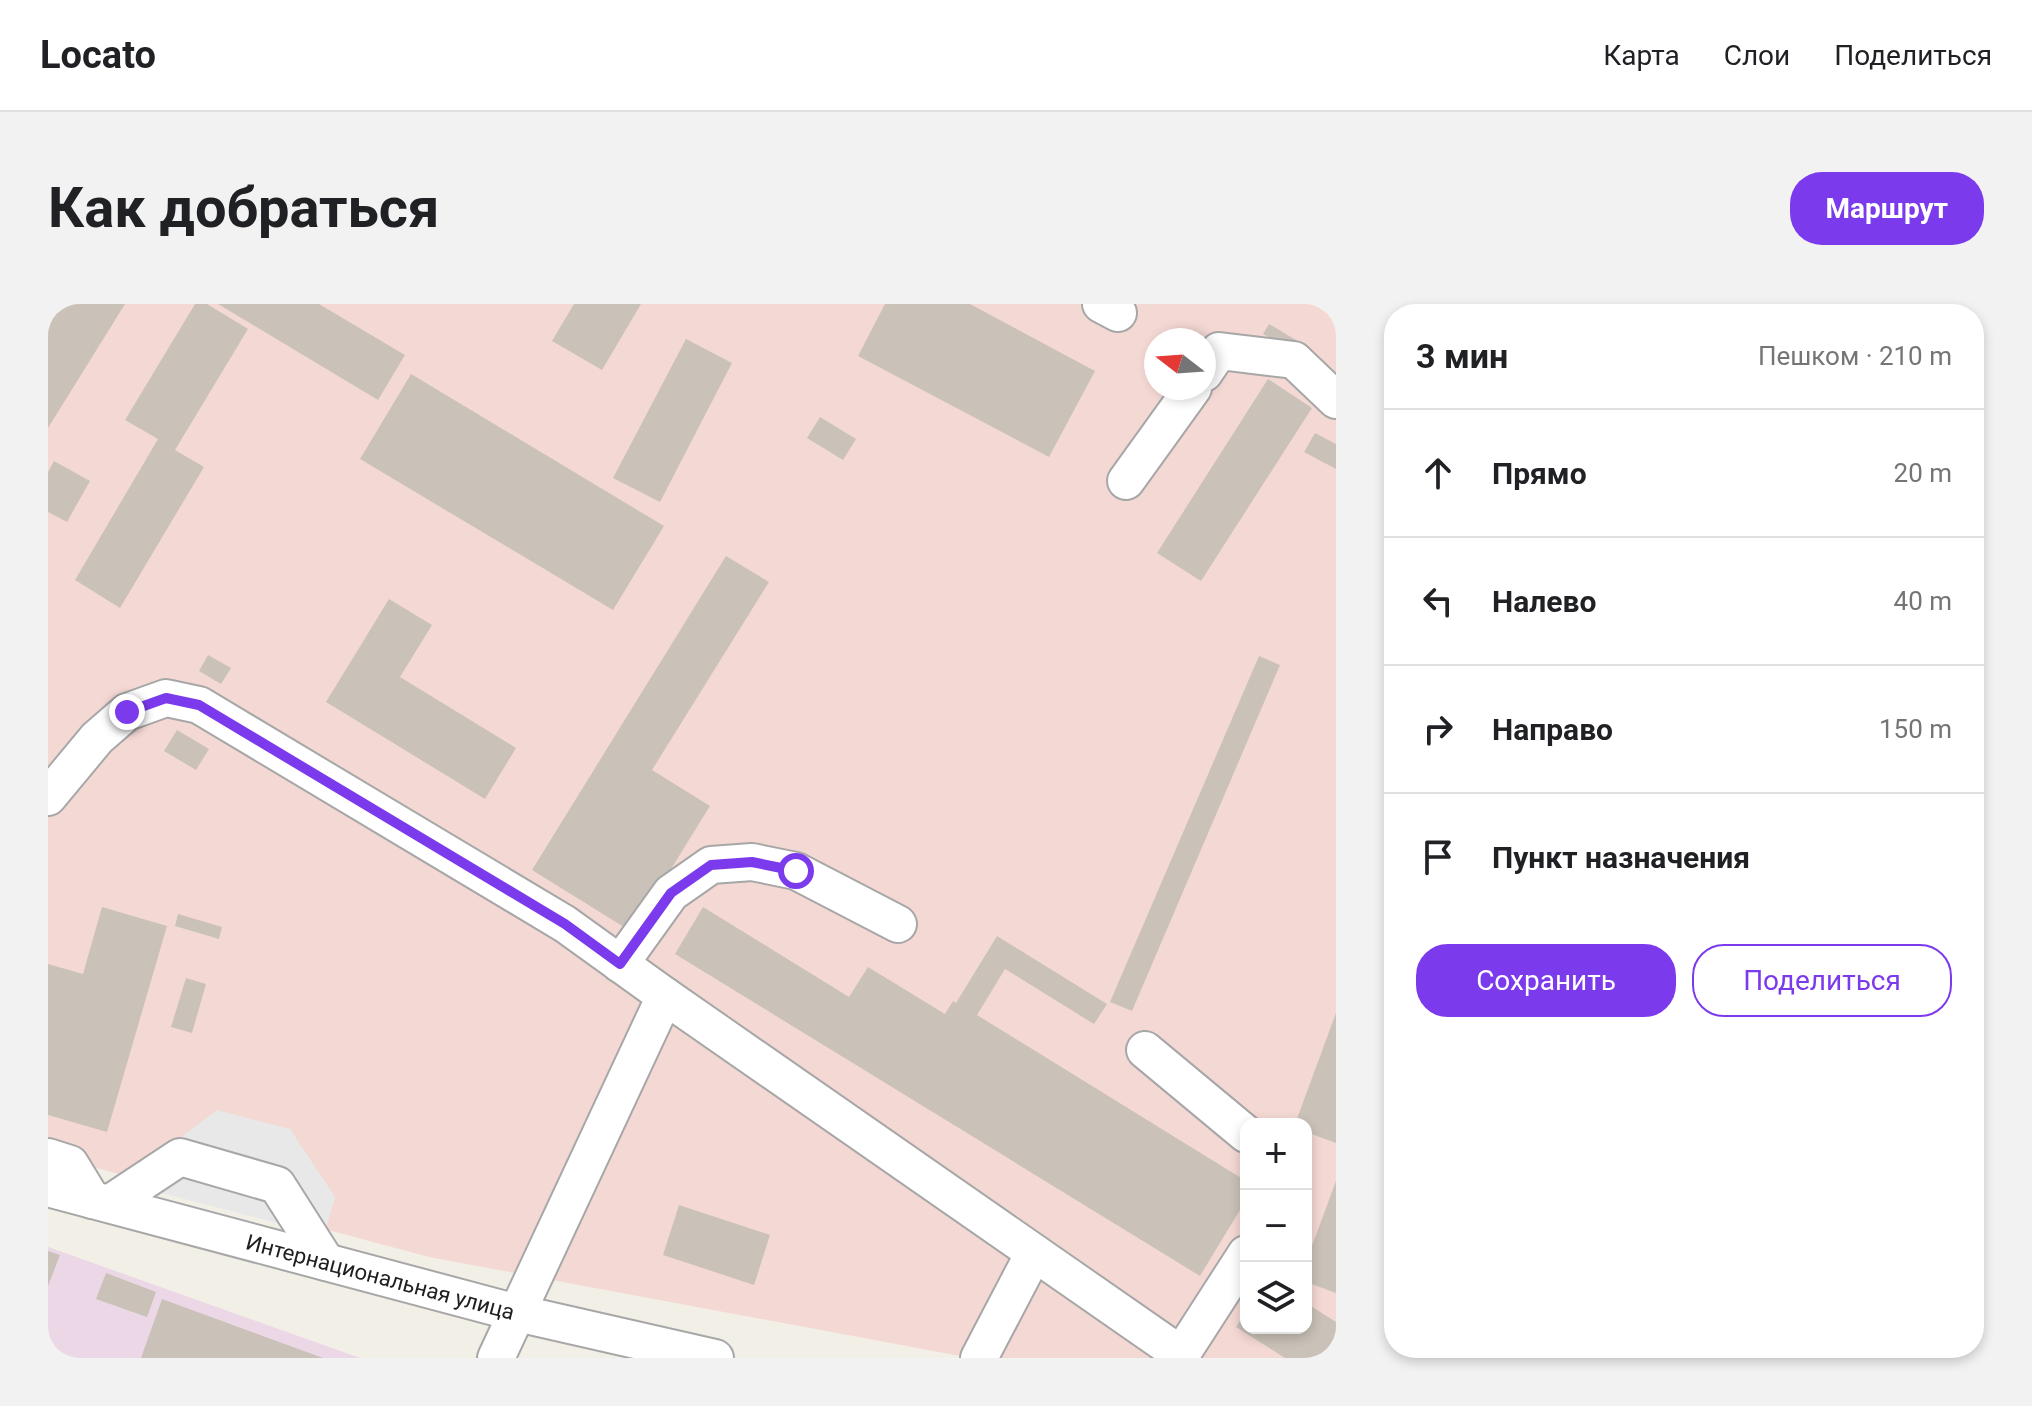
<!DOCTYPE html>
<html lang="ru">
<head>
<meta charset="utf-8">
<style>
	:root { --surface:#fff; --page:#f2f2f2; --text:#202124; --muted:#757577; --line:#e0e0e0; --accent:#7c3aed }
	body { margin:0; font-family:Roboto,sans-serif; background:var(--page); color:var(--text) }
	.controls { position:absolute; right:24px; bottom:24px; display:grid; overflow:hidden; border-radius:16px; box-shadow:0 4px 12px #0003 }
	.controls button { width:72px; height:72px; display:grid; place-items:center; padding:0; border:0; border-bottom:2px solid var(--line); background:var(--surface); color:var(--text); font:40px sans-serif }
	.compass { position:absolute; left:1096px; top:24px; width:72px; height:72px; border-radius:50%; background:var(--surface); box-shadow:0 4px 12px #0003; rotate:287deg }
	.stop { position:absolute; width:24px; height:24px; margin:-18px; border:6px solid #7c3aed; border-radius:50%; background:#fff }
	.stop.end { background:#7c3aed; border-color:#fff; box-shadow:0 2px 8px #0008 }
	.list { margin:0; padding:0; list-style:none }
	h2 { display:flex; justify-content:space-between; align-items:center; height:104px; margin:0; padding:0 32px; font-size:34px }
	h2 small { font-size:26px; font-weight:400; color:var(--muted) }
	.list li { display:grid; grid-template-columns:52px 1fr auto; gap:24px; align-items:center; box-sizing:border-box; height:128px; padding:0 32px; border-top:2px solid var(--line) }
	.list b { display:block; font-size:30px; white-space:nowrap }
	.list em { font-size:26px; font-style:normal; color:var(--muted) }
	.actions { display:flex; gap:16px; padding:24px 32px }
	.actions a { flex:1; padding:18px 0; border:2px solid var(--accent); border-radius:32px; text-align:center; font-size:28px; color:var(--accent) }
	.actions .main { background:var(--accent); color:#fff }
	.icon { flex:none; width:44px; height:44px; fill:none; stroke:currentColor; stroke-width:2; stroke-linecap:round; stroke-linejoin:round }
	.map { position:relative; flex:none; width:1288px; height:1054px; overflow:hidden; border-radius:32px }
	header { display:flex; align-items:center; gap:48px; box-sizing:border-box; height:112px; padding:0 40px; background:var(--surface); border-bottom:2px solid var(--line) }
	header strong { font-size:38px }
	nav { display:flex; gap:44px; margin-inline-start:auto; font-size:28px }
	.intro { display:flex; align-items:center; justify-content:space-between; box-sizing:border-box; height:192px; padding:0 48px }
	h1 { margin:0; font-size:56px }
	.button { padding:20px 36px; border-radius:32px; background:var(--accent); color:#fff; font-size:28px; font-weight:700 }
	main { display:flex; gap:48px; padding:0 48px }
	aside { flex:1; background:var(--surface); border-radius:32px; box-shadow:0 4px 12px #0003 }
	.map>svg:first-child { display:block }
	.commercial { fill:#f4d8d4; fill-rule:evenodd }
	.industrial { fill:#ebd7e6 }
	.parking { fill:#e8e8e8 }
	.building { fill:#cac2b8 }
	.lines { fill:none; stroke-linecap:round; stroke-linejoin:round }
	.minor-casing { stroke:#a7a7a7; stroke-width:40 }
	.minor { stroke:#fff; stroke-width:36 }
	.route { stroke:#7c3aed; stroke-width:10 }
	.labels { text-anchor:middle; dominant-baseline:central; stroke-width:8; stroke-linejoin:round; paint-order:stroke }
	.street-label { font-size:22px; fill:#202020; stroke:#fff }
</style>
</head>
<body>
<header>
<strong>Locato</strong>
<nav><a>Карта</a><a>Слои</a><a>Поделиться</a></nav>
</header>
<div class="intro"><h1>Как добраться</h1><a class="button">Маршрут</a></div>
<main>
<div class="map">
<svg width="1288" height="1054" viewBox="0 0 1288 1054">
	<rect width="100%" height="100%" fill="#f2efe6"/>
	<path class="commercial" d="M0 0H1288V1054H923L381 953 0 851ZM1108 36H1156V84H1108ZM1198 820H1258V1024H1198Z"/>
	<path class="industrial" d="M0 943 312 1054H0Z"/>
	<path class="parking" d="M169 806 242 825 287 893 276 931 79 880 113 848Z"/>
	<path class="building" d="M0 0H77L0 124Z
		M147 0H159L200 25 127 146 156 163 72 304 27 276 110 135 77 116Z
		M170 0H271L357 51 330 96Z
		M526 0H593L554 66 504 37Z
		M837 0H922L1047 67 1001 153 810 52Z
		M1221 20 1248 36 1243 46 1215 30Z
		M638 35 684 59 612 198 565 174Z
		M363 70 616 222 565 306 312 155Z
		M1220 75 1264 104 1153 277 1109 249Z
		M772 113 808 135 795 156 759 134Z
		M1267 129 1288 140V165L1256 148Z
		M6 157 42 177 19 218 0 208V168Z
		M678 252 721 278 604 466 662 502 584 628 484 566Z
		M341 295 384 321 352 373 468 444 437 495 278 398Z
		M160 351 183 364 173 380 151 367Z
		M1211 352 1232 361 1084 707 1062 698Z
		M129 426 161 445 148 466 116 447Z
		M54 603 119 622 59 828 0 811V660L35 670Z
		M655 603 801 693 820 663 897 710 905 697 908 699 949 632 1059 700 1046 720 957 665 929 711 1198 877V896L1152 972 627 650Z
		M130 610 174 623 171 635 127 622Z
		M138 674 158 680 144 729 123 723Z
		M1288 709V839L1258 828V820H1247Z
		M1288 877V989L1258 978V958Z
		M631 901 722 931 706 981 615 951Z
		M0 947 12 951 0 982Z
		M58 969 108 988 99 1013 48 995Z
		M114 995 275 1054H93Z
		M1258 999 1288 1018V1054H1237L1188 1023 1198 1007V1024H1258Z"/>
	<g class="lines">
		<g class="minor-casing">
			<g id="minor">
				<path d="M1053 0 1070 9"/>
				<path d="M1156 69 1171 47 1246 56 1288 96"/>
				<path d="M1078 177 1145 84"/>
				<path d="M0 493 49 434 79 408 118 394 151 401 517 620 617 692 448 1054"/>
				<path d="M572 660 623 589 663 561 704 558 748 567 850 620"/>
				<path d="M617 692 1132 1050"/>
				<path d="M1097 746 1198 830"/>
				<path d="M0 853 22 860 44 896"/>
				<path id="s1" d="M0 884 469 1009 667 1054"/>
				<path d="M61 900 132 853 229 881 278 958"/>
				<path d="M931 1054 986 949"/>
				<path d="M1131 1054 1198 950"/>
			</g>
		</g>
		<use href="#minor" class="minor"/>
	</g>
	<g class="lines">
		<path class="route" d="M79 408 118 394 151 401 517 620 572 660 623 589 663 561 704 558 748 567"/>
	</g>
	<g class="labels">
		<g class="street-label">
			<text stroke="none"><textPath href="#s1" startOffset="344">Интернациональная улица</textPath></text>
		</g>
	</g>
</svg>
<div class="controls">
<button>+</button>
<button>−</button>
<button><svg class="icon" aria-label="layers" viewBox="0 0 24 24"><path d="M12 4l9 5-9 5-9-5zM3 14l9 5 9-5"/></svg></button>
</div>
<svg class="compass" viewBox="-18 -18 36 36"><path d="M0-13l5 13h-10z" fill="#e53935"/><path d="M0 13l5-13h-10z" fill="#757577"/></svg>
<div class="stop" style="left:748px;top:567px"></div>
<div class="stop end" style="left:79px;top:408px"></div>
</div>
<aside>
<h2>3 мин<small>Пешком · 210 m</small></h2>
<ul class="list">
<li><svg class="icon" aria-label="ahead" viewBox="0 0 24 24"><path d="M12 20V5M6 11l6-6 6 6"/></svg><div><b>Прямо</b></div><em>20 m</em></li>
<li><svg class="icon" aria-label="left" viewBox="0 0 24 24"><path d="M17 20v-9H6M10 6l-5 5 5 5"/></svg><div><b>Налево</b></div><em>40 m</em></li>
<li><svg class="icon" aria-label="right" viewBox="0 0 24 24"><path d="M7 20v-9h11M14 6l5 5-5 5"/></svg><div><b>Направо</b></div><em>150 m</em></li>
<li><svg class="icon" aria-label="arrive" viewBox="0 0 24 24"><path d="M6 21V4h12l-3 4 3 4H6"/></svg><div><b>Пункт назначения</b></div></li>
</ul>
<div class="actions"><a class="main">Сохранить</a><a>Поделиться</a></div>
</aside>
</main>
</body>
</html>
